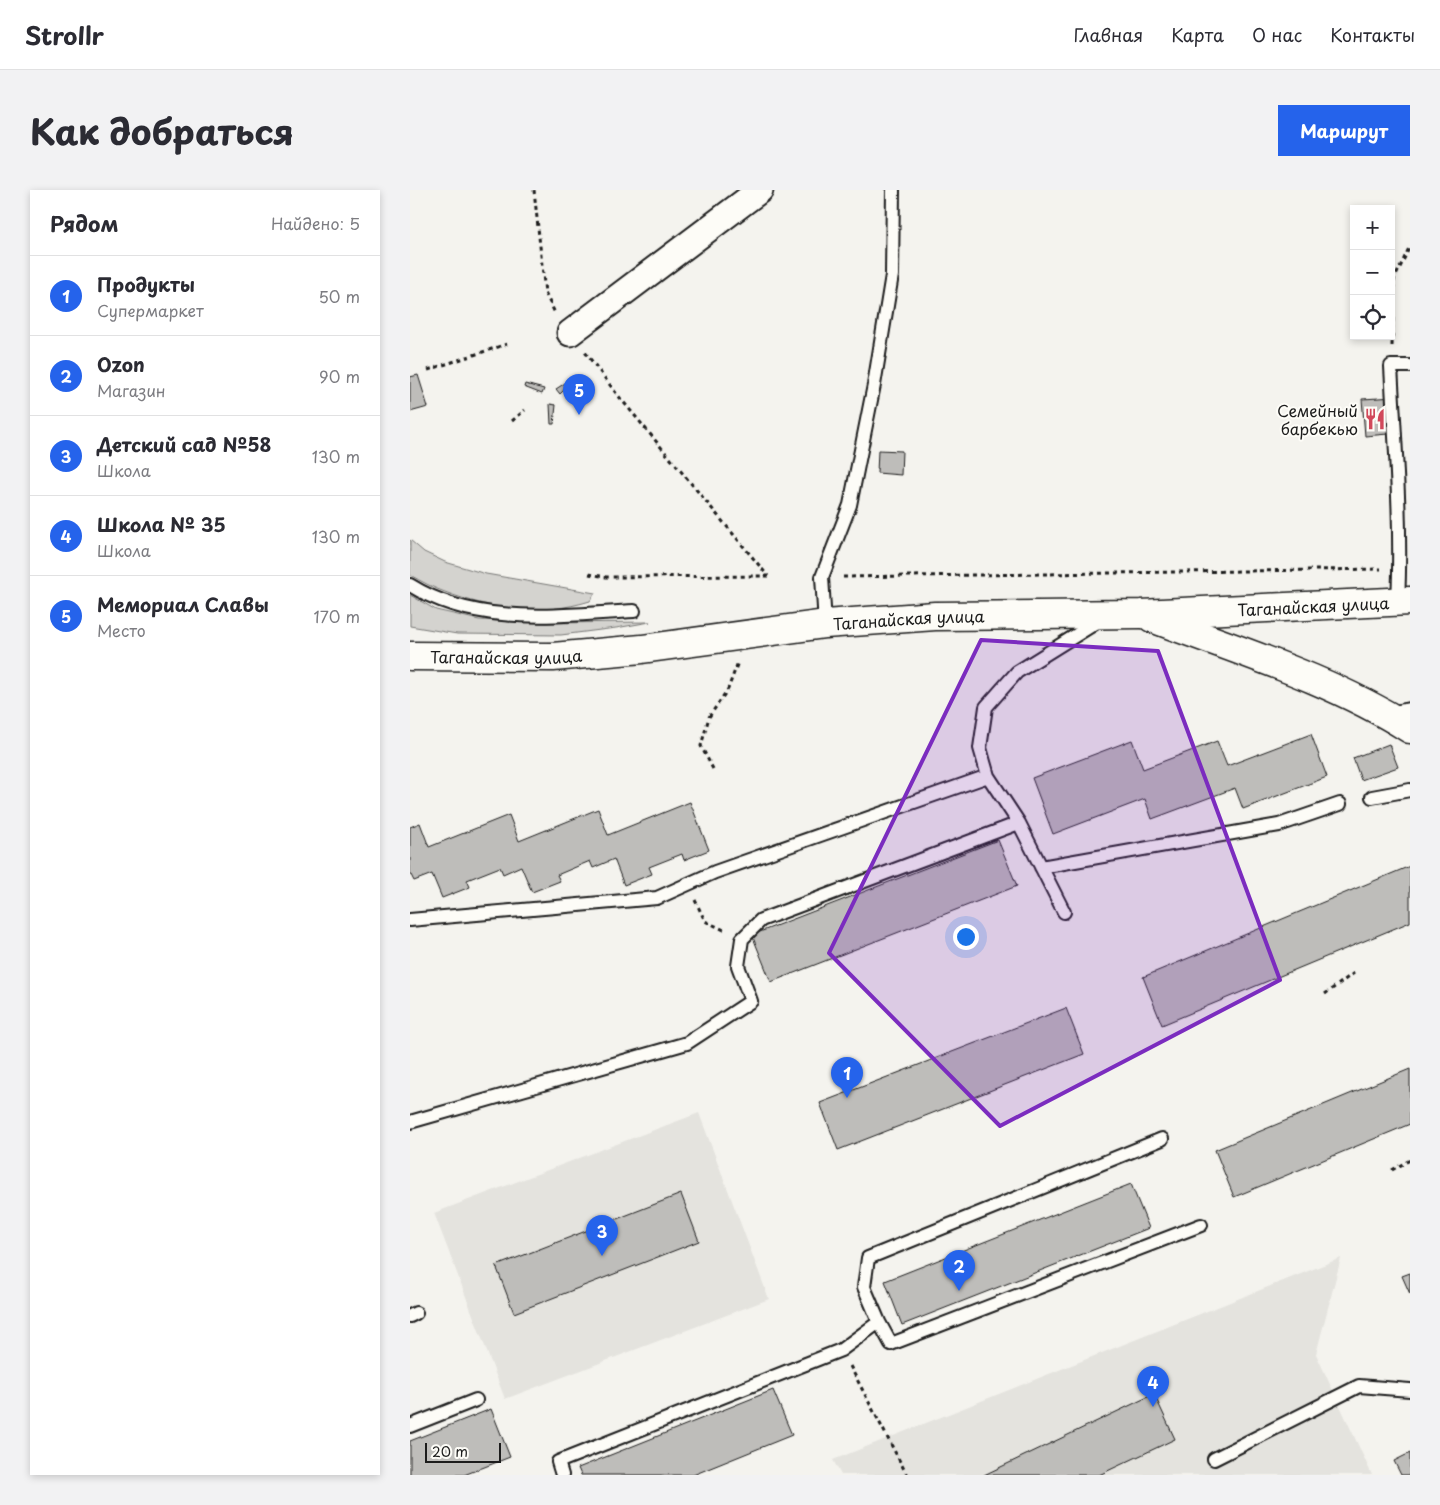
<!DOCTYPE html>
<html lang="ru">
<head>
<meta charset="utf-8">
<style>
	:root { --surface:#fff; --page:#f2f2f3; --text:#2b2b33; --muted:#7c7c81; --line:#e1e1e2; --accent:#2563eb }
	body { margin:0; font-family:"Playpen Sans",sans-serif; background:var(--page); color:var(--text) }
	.controls { position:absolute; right:15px; top:15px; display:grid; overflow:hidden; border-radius:0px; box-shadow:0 2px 8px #0003 }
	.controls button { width:45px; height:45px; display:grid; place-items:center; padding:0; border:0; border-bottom:1px solid var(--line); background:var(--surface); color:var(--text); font:25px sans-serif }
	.scale { position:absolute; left:15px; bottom:12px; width:76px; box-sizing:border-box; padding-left:5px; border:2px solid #1c1c1c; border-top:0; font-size:14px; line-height:18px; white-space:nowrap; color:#1c1c1c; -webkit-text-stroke:4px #fdfcf7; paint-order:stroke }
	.you { position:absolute; left:555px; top:746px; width:18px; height:18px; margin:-12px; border:4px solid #fff; border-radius:50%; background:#1a73e8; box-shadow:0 0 0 8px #1a73e833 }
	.badge { display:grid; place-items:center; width:32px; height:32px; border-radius:50%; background:var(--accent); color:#fff; font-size:16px; font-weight:700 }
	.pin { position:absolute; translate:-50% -41px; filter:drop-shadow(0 1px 2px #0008) }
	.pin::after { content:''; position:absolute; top:26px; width:18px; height:15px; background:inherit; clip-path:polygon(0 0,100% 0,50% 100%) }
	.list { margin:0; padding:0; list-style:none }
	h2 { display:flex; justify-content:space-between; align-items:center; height:65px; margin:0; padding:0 20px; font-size:21px }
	h2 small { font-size:16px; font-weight:400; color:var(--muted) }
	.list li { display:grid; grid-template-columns:32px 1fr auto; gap:15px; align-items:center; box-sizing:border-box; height:80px; padding:0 20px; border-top:1px solid var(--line) }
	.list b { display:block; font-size:19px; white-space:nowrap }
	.list p { margin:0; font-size:16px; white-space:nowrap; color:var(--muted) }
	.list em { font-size:16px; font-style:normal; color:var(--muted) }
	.icon { flex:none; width:28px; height:28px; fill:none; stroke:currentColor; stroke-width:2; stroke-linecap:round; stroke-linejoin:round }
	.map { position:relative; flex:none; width:1000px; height:1285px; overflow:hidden; border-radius:0px }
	header { display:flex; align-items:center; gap:30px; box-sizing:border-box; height:70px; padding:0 25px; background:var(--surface); border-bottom:1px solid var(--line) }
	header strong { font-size:24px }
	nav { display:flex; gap:28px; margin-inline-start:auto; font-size:18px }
	.intro { display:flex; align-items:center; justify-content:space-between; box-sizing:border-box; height:120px; padding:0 30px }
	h1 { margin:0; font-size:35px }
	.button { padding:12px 22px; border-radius:0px; background:var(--accent); color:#fff; font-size:18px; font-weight:700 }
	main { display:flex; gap:30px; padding:0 30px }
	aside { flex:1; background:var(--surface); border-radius:0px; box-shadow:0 2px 8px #0003 }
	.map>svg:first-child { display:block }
	.built { fill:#e4e3de }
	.green { fill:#d4d3cf; stroke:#787876 }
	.building { fill:#bebdba; stroke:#1c1c1c }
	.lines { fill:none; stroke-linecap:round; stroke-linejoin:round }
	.lane-casing { stroke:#1c1c1c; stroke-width:16 }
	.street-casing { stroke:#1c1c1c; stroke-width:29 }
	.secondary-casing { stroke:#1c1c1c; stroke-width:31 }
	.path { stroke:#1c1c1c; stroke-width:3; stroke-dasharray:4 4; stroke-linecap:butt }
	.lane { stroke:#fdfcf7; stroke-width:12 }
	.street { stroke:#fdfcf7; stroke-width:25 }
	.secondary { stroke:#fdfcf7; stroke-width:28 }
	.marked { fill:#7b2cbf; fill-opacity:0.2; stroke:#7b2cbf; stroke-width:4; stroke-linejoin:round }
	.labels { text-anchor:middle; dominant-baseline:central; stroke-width:4; stroke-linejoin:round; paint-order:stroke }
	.poi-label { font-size:16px; fill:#1c1c1c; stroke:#fdfcf7; text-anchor:end }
	.street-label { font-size:16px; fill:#1c1c1c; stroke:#fdfcf7 }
</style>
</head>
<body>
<header>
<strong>Strollr</strong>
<nav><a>Главная</a><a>Карта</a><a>О нас</a><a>Контакты</a></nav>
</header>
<div class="intro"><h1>Как добраться</h1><a class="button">Маршрут</a></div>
<main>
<aside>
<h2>Рядом<small>Найдено: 5</small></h2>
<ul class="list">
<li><span class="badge">1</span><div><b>Продукты</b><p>Супермаркет</p></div><em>50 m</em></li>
<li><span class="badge">2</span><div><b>Ozon</b><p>Магазин</p></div><em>90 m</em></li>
<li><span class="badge">3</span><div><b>Детский сад №58</b><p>Школа</p></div><em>130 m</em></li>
<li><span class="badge">4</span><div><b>Школа № 35</b><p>Школа</p></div><em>130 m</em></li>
<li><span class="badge">5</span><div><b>Мемориал Славы</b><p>Место</p></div><em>170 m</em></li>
</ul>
</aside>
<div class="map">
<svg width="1000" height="1285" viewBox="0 0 1000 1285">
	<rect width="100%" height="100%" fill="#f4f3ee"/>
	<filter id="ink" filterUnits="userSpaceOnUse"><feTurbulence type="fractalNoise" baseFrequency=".02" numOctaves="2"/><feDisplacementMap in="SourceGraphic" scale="10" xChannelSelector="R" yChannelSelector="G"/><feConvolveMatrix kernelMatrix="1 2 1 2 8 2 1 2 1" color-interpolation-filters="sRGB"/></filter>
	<g filter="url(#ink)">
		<path class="built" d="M289 923 359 1109 95 1209 24 1023Z
			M931 1068 906 1164 962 1285H431L423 1270Z"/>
		<path class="green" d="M0 350 14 362 35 372 76 384 185 403 180 411C132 426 81 420 35 402 23 398 11 391 0 385Z
			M0 405 26 420 69 430 135 433 240 432 206 438 151 445 47 444 0 436Z"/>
		<path class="building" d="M8 185 18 217 0 222V187Z
			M163 188 164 190 150 204 146 199Z
			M115 194 134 199 132 204 114 197Z
			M986 207 989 243 955 246 952 209Z
			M140 214 146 215 144 234H141Z
			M468 260 492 261 491 285 467 283Z
			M901 544 917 587 833 619 825 598 742 629 735 609 643 644 622 588 722 550 733 579 807 551 817 576Z
			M979 554 988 577 951 590 943 568Z
			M280 612 299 660 274 670 272 664 239 677 242 684 214 695 204 669 183 678 180 671 147 685 150 691 122 702 111 676 93 684 90 677 57 690 60 697 32 708 22 684 4 691 1 685 0 686V637L10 633 19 657 99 625 109 651 188 619 198 645Z
			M588 650 607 696 361 792 342 745Z
			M1000 676V732L752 835 733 787Z
			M656 818 674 864 428 960 410 913Z
			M1000 879V934L824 1007 805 960Z
			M721 994 739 1038 492 1135 475 1091Z
			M271 1004 289 1051 104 1123 86 1076Z
			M1000 1083V1104L992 1086Z
			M363 1200 382 1245 283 1285H171L168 1278Z
			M744 1204 765 1249 689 1285H574Z
			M81 1219 100 1267 54 1285H0V1251Z
			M1000 1263V1285H991L984 1271Z"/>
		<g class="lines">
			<g class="lane-casing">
				<path id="lane" d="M0 395C67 437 149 425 224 421
					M988 411C992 333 985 254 981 176H1000
					M415 434 412 387 440 315 464 195 482 85 483 0
					M979 523 1000 519
					M962 607 1000 600
					M631 677 869 635 930 614
					M654 722 609 633 578 586 570 558 576 517 607 482 692 429
					M0 730 247 708 305 682 578 586
					M0 932 277 853 341 811 328 776 332 749 351 730 609 633
					M0 1126 6 1123
					M469 1132 481 1154 791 1035
					M0 1236 66 1210
					M804 1269 949 1196 1000 1200
					M152 1285 148 1272 431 1160 469 1132 454 1097 458 1068 752 949"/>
			</g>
			<g class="street-casing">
				<path id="street" d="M160 143 350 0"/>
			</g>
			<g class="secondary-casing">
				<g id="secondary">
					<path d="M742 428C826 460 924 490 1000 539"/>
					<path id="s1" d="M0 466 143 467 232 459 415 434 525 426 731 424 1000 411"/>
				</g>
			</g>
			<path class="path" d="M124 0 135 103 145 123
				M982 156 984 90 1000 56
				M175 162 206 203 358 386
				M18 180 97 154
				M102 231 115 220
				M179 384 196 387 358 386
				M433 387 971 379
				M303 579 291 556 299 527 318 499 328 472
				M285 710 295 731 316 741
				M915 804 944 783
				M982 980 1000 970
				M440 1176 497 1285"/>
			<use href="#lane" class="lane"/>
			<use href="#street" class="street"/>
			<use href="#secondary" class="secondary"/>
		</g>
	</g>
	<path class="marked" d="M571 450 748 461 870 790 590 936 419 763Z"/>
	<defs>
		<g id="restaurant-bare" transform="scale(1.725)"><path d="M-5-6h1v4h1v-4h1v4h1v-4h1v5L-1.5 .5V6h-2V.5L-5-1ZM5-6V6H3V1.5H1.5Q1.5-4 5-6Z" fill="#d1495b" stroke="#fdfcf7" stroke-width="2.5" paint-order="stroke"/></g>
	</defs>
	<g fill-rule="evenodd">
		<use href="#restaurant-bare" x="965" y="229"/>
	</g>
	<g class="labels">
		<g class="poi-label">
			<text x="948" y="220">Семейный<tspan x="948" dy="18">барбекью</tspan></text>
		</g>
		<g class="street-label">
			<text stroke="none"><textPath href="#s1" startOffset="906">Таганайская улица</textPath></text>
			<text stroke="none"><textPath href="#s1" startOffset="501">Таганайская улица</textPath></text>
			<text stroke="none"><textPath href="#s1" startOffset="96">Таганайская улица</textPath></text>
		</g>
	</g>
</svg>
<div class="controls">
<button>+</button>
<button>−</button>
<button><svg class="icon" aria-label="locate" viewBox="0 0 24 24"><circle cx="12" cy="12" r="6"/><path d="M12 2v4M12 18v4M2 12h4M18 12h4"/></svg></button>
</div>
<div class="scale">20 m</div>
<div class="you"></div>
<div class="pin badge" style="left:437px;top:908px">1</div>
<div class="pin badge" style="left:549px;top:1101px">2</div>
<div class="pin badge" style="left:192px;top:1066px">3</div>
<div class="pin badge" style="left:743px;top:1217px">4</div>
<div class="pin badge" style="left:169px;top:225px">5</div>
</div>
</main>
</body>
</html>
